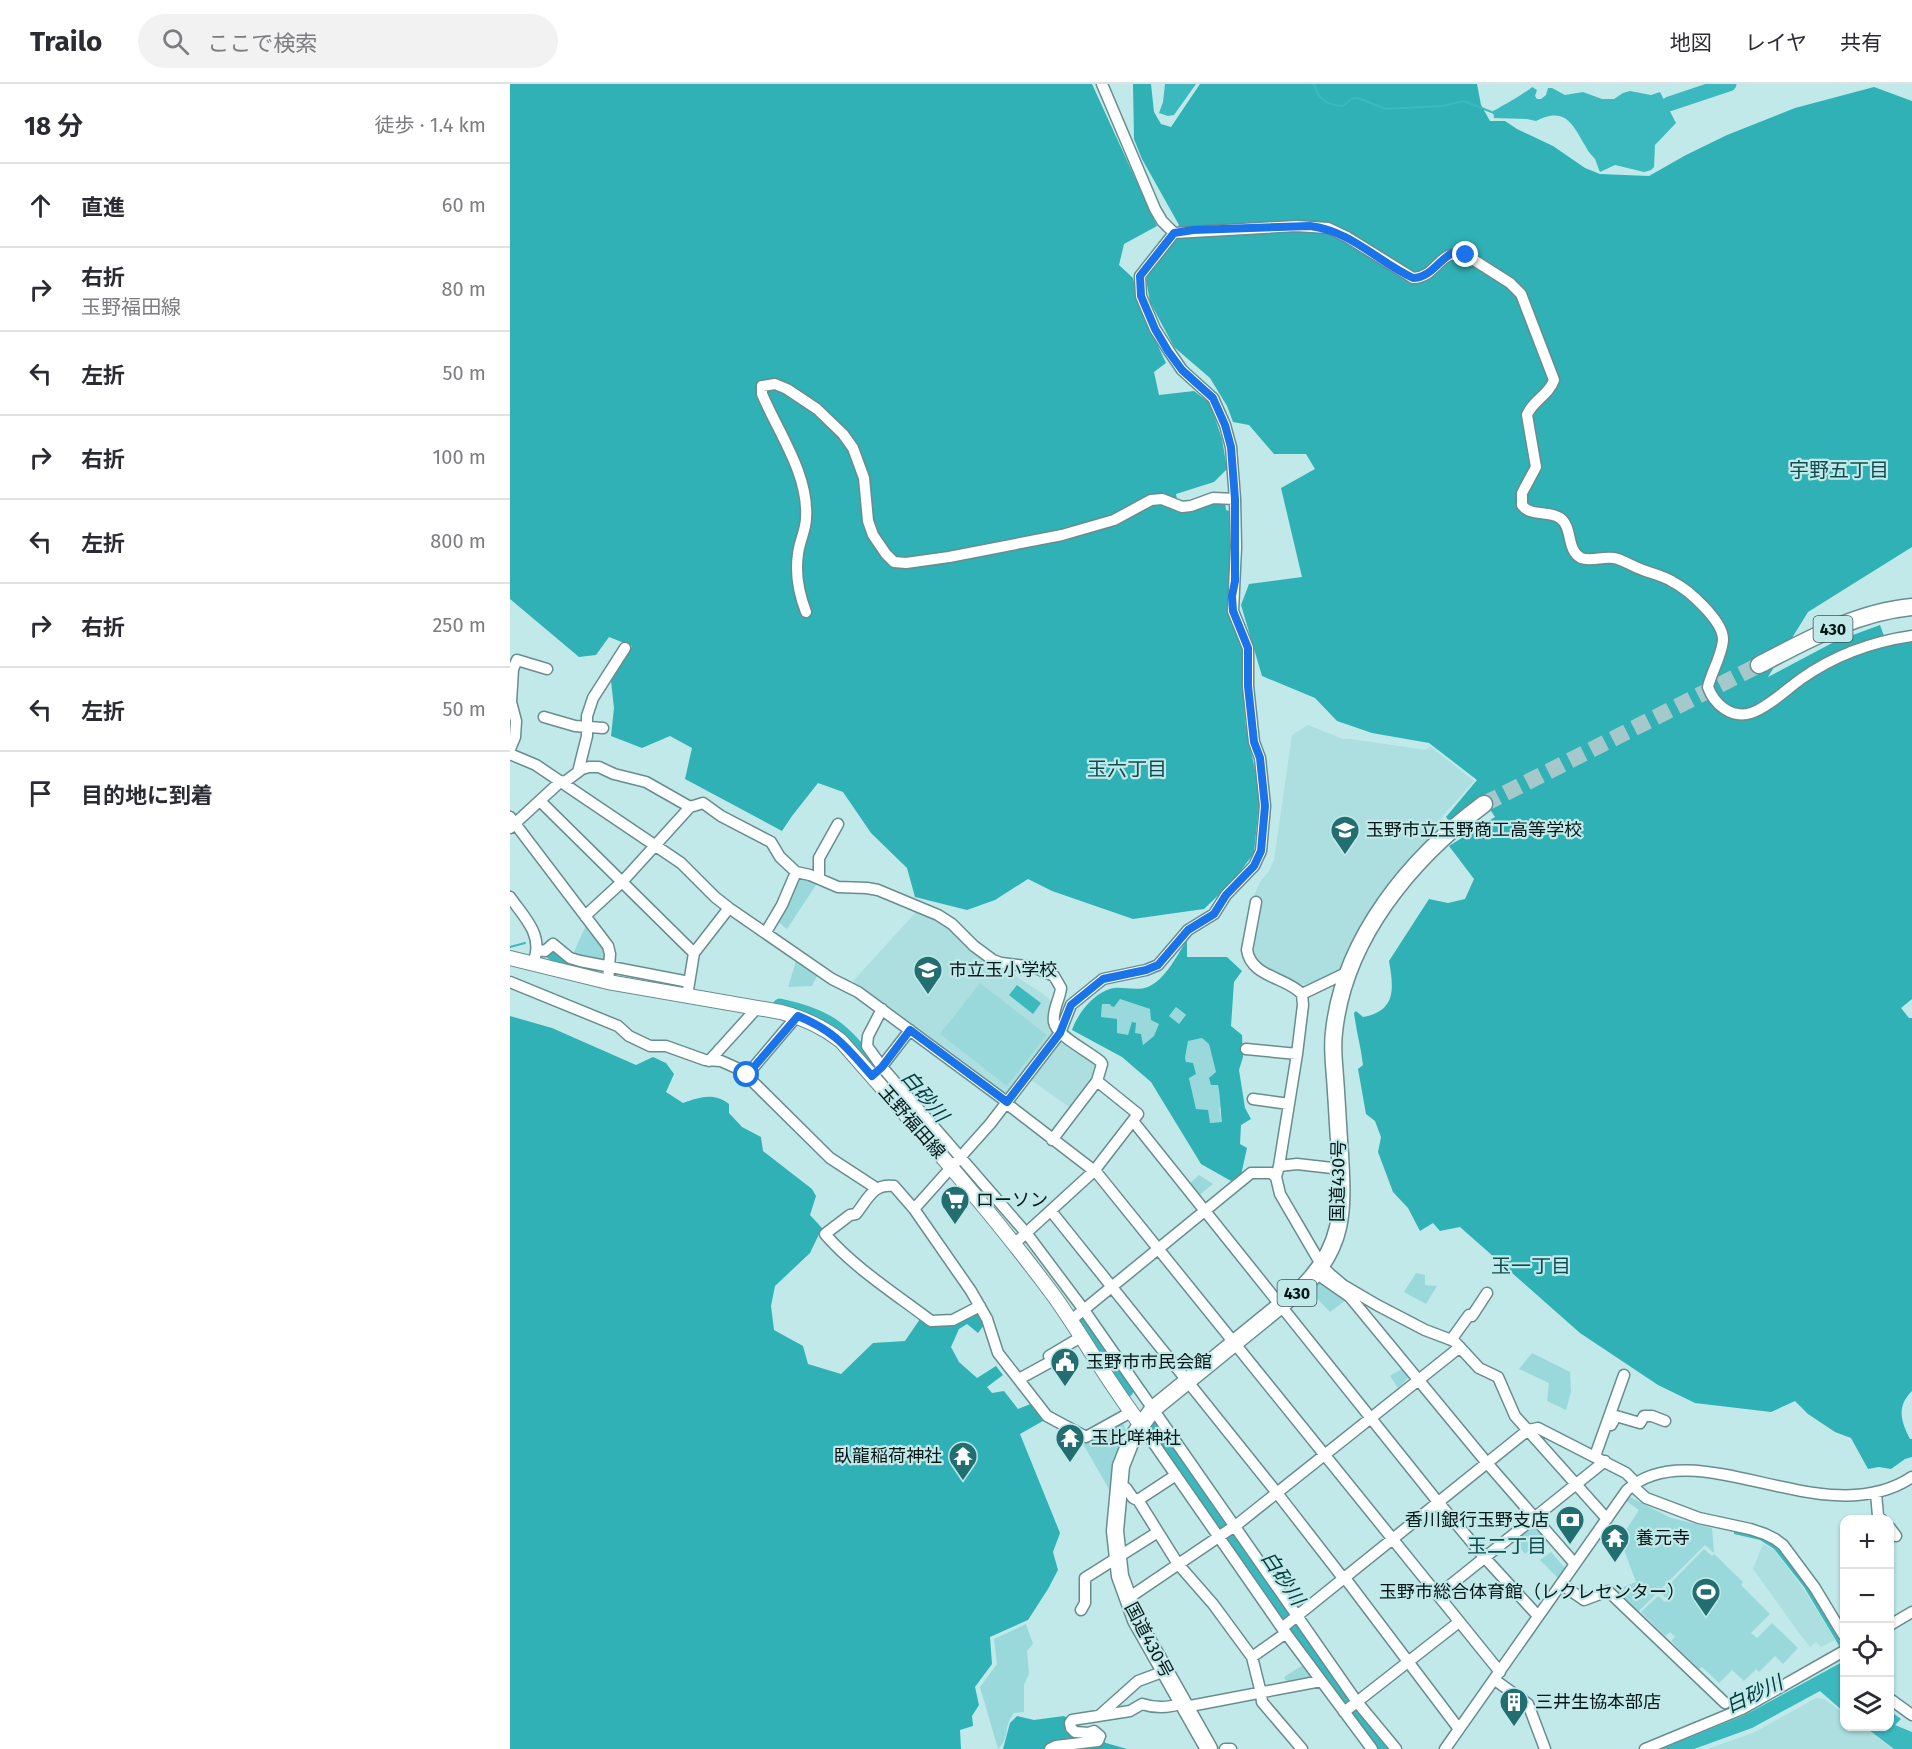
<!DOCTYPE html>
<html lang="ja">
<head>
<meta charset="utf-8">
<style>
	:root { --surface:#fff; --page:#f2f2f3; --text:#2b2b33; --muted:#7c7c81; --line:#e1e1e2 }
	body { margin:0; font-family:"Fira Sans","Noto Sans JP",sans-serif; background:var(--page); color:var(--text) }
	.controls { position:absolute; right:18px; bottom:18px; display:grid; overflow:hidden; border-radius:12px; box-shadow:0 2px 4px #0004 }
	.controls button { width:54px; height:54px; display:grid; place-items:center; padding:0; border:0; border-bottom:2px solid var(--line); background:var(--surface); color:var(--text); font:30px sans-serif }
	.stop { position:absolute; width:18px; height:18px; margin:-14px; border:4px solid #1a73e8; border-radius:50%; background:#fff }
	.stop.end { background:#1a73e8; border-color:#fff; box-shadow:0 2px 6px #0008 }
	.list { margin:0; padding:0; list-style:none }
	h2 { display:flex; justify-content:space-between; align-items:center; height:78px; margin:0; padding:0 24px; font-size:26px }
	h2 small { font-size:20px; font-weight:400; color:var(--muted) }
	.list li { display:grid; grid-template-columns:39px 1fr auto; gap:18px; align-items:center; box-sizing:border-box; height:84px; padding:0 24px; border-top:2px solid var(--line) }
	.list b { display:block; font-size:22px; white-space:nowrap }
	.list p { margin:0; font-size:20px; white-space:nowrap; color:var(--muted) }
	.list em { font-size:20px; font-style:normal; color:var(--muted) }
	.icon { flex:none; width:33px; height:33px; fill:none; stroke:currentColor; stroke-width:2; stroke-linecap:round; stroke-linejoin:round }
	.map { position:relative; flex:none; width:1402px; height:1665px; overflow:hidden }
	header { display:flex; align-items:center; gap:36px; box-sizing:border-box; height:84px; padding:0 30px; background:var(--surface); border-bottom:2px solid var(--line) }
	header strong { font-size:28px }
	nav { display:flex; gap:33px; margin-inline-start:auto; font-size:21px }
	.search { width:420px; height:54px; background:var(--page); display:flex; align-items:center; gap:15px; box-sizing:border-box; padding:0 21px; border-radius:33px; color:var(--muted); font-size:22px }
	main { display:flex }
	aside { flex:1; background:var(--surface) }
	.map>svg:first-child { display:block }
	.built { fill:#addfe0 }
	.green { fill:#99d9db }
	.forest { fill:#30b1b5; fill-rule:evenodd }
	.water { fill:#3cb9be }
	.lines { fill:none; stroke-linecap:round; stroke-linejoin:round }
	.stream { stroke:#3cb9be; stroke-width:2 }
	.river { stroke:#3cb9be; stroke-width:15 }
	.highway-tunnel { stroke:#a5c9ca; stroke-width:16; stroke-dasharray:16 8; stroke-linecap:butt }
	.minor-casing { stroke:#688d8e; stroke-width:13 }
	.major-casing { stroke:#688d8e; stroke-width:16 }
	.highway-casing { stroke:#688d8e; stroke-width:19 }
	.minor { stroke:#fff; stroke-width:10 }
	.major { stroke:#fff; stroke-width:14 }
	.highway { stroke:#fff; stroke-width:16 }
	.route { stroke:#1a73e8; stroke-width:8 }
	.labels { text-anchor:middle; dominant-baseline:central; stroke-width:4.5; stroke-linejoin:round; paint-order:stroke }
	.shield { fill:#c1e9ea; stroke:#3f5556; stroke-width:1.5 }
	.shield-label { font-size:16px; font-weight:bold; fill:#071616 }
	.poi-label { font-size:18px; fill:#071616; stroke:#c1e9ea; text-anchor:start }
	.street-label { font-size:18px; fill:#071616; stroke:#c1e9ea }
	.neighbourhood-label { font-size:20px; fill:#0e4d4f; stroke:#c1e9ea }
	.water-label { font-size:20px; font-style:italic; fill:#003a3c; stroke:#c1e9ea }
</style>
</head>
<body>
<header>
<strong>Trailo</strong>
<div class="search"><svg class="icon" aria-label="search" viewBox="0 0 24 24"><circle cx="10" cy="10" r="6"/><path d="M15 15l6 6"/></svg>ここで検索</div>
<nav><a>地図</a><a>レイヤ</a><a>共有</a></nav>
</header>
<main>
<aside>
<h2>18 分<small>徒歩 · 1.4 km</small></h2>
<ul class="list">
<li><svg class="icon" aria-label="ahead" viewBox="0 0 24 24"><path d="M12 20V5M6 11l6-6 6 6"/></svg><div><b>直進</b></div><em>60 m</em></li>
<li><svg class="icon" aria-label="right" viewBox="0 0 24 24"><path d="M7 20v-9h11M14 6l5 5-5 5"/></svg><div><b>右折</b><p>玉野福田線</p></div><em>80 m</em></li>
<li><svg class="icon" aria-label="left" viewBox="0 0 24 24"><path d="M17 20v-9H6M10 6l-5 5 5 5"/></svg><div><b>左折</b></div><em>50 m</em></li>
<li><svg class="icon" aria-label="right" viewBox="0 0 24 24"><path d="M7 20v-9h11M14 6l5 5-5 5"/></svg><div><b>右折</b></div><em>100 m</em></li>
<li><svg class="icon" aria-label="left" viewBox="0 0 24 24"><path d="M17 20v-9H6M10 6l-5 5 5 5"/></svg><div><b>左折</b></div><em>800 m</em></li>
<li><svg class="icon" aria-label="right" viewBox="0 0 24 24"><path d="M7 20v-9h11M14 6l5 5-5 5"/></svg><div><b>右折</b></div><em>250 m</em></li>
<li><svg class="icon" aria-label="left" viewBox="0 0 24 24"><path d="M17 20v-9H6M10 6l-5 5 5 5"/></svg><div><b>左折</b></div><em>50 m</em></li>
<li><svg class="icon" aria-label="arrive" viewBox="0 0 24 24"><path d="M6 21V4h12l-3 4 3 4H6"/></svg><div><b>目的地に到着</b></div></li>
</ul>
</aside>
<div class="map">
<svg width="1402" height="1665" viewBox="0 0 1402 1665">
	<rect width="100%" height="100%" fill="#c1e9ea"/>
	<path class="built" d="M798 641 833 655H841L916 666 920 662 964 697 932 733 929 747 909 767 843 859 830 887 805 901 789 900 768 892 747 882 742 871 748 824 740 821 750 798 759 787 764 776 782 651Z
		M408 826 441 844 497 882 508 894 532 909 541 917 547 946 499 1011H494L343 897Z
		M550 954 588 980 584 998 562 1025 518 994Z
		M1253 1460 1264 1466 1293 1504 1325 1556 1311 1563 1306 1558 1300 1563 1289 1549 1243 1485Z
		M1306 1614 1314 1615 1334 1629V1642L1354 1643 1383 1665H1198L1245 1648Z"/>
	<path class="green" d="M287 793 308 798 277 845 266 836Z
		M77 839 96 865 98 881 62 872Z
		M287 874 308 890 302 902 278 903Z
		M470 899 537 951 497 1002 430 950Z
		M610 915 640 925 650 940 644 952 633 961 625 949 622 939 618 952 607 949 591 933 592 920H600Z
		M666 923 676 932 669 940 659 932Z
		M692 954 699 959 706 988 712 1019 709 1025 712 1038 700 1039 686 1025 675 974 678 957Z
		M689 1091 703 1100 687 1113 678 1101Z
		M906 1189 915 1191V1201L927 1202 916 1220 894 1208Z
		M812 1197 836 1216 820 1228 799 1206Z
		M1022 1269 1060 1288 1061 1308 1056 1326 1037 1317 1039 1299 1009 1285Z
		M893 1284 899 1293 888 1304 880 1292Z
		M612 1335 616 1347 604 1375 600 1407 572 1358Z
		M1118 1412 1161 1434 1202 1444 1204 1469 1195 1461 1128 1528 1106 1506 1126 1498 1110 1455 1129 1426 1115 1416Z
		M1025 1438 1036 1452 1015 1470 1003 1455Z
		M1194 1465 1202 1472 1204 1470 1233 1498 1231 1501 1260 1530 1241 1549 1247 1554 1262 1539 1288 1564 1273 1580 1265 1572 1249 1588 1246 1585 1234 1597 1222 1586 1209 1599 1192 1583 1189 1585 1161 1557 1165 1553 1160 1548 1155 1552 1131 1528 1148 1512 1155 1518 1157 1515 1151 1509Z
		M1041 1468 1055 1484 1049 1495 1030 1476Z
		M516 1540 523 1560 517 1567 519 1590 514 1601V1628L504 1629C492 1644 501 1652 488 1665L470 1603 487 1580 484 1555Z
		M793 1581 801 1593 800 1596 778 1600 774 1593Z"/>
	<path class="forest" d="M0 0H582L647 142 614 160 609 181 623 194 629 221 656 279 644 288 649 311 684 307 700 319 712 355 717 385 704 398 666 410 669 425 704 417 715 418 716 426 722 428V496L718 509 719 531 733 560 735 638 750 710 744 769 724 796 694 825 623 835 542 807 518 795 485 816 457 826 405 813 397 784 361 749 333 708 308 699 282 732 272 747 175 695 182 664 160 652 132 664 101 652 104 624 101 597 122 562 99 553 86 571 69 573 0 515Z
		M623 0H641L644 28 651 40 661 43 690 0H967L971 21 980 37H995L1007 45 1043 62 1075 84 1090 90 1139 92 1176 71 1217 51 1285 24 1364 3 1402 17V463L1298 528 1258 593 1324 558 1370 541 1377 560 1402 557V915L1391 924 1399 934H1402V1307C1386 1323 1391 1337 1400 1355H1402V1373L1395 1375 1381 1385 1369 1383 1358 1385 1341 1354 1325 1348 1298 1330 1285 1317 1261 1328 1185 1319 1148 1301 1070 1249 950 1143 930 1147 923 1139 910 1147 898 1124 883 1108 868 1068 871 1053 865 1037 856 1030 848 985 853 981C851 963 846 946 844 929L846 927 853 933C886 927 884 905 879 877L919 815 938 819 955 815 964 795 939 762 985 733 971 712 939 737 936 733 967 696 919 659 862 649 827 637 805 614 752 592 731 521 739 500 792 493 771 404 805 385 796 370H764L739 341 723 338 717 322 700 294 664 263 640 218 636 195 669 141 632 75 624 55Z
		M677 856V873H717L732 887 724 898 721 942 732 951 733 973 729 986 735 1024 741 1035 731 1041 730 1060 737 1064 731 1091 721 1097 691 1080 641 998 612 973 562 946C568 929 585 907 604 904 614 903 628 907 638 903 656 895 667 871 677 856ZM610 915 640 925 641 936 649 940 644 952 633 961 631 950 625 949 626 939 622 938 618 951 607 949V935L591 933 592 920H600L601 922 604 923ZM666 923 676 931 669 940 659 932ZM692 954 699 960 706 988 699 994 701 1001H708C711 1015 710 1025 712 1038L700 1039 698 1026 686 1025 679 994 686 990 683 979 676 978 675 974 678 957Z
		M0 932 42 944 126 981 143 973 156 979 164 990 156 1008 173 1019C189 1013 205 1008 219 1020V1029L232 1043 251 1053 253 1067 302 1105 306 1112 300 1131 312 1144 300 1169 265 1202 261 1222 264 1246 293 1262 298 1280 331 1290 363 1259 395 1257 410 1235 421 1242 467 1227 474 1241 468 1249 457 1240 449 1245 441 1263 449 1278 467 1294 486 1282 493 1291 477 1303 482 1309 494 1307 508 1325 523 1319 533 1331V1337L510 1350 550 1449 543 1468 548 1486 538 1505 518 1536 480 1553 482 1580 465 1603 469 1621 462 1632 463 1642 450 1646 451 1665H0Z
		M507 1632 524 1636 554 1632 596 1659 617 1665H493L500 1639Z"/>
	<path class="water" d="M655 0H686L664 31 658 32 649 29 653 18Z
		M1022 3 1027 6 1025 12 1027 15H1031L1036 11 1038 4H1042L1055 11 1073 8 1092 15H1104L1113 9 1120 7 1141 11 1150 8 1166 39 1145 61 1144 83 1141 86 1134 88 1105 81 1090 88C1088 84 1087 79 1085 75 1082 71 1078 68 1076 63 1062 40 1056 22 1026 37L1017 35 984 34 983 27C988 25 1020 6 1022 3Z
		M507 901 531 919 523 930 499 911Z
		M1224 1446C1236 1449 1249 1451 1260 1457 1285 1473 1319 1537 1334 1565V1570L1294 1503 1264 1465 1250 1456 1224 1450Z
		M1334 1577V1628L1310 1607 1242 1644 1184 1665H1151L1235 1631Z
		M1380 1627 1391 1635 1385 1641 1402 1648V1665H1384L1355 1643 1380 1642Z"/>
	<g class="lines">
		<path class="stream" d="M802 0 805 1C807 15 819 22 833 22L841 15 848 14 876 25 932 22 954 17 984 29
			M0 863 15 859
			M792 1137 810 1168"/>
		<path class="river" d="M1159 20 1219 0
			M42 868 61 882 79 887
			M270 922C321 933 332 946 364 985
			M568 1235 616 1306
			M644 1343C718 1452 790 1563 873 1665"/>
		<path class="highway-tunnel" d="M974 720 1249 581"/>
		<g class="minor-casing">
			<path id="minor" d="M592 0 645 125 652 137 664 149
				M296 528C289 510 285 490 288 470 289 458 296 446 296 434 299 391 268 348 252 310V302L265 300 277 305 307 325 333 350 343 364 354 394 358 437 363 451 376 470 384 478 396 479 439 473 552 451 604 436 641 416 652 415 672 423 681 422 703 414 725 415
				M34 633 65 642 93 644
				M0 665 5 653 6 637 1 618 3 585 7 576 37 585
				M0 670 26 681 171 779 205 813 219 824 322 895 348 908 497 1018
				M68 688 77 652V632L83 614 115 564
				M30 717 184 869 177 912
				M0 733 98 862 100 870 98 898
				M0 744 50 698 56 697 72 685 79 683H89L104 690 136 698 180 723
				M309 795V774L328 740
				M0 813C13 832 32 849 25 873
				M746 818 737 866C741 893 776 893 792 910L838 888
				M75 832 112 798 180 723 193 719 211 732 261 758 270 773 286 788 300 791 328 803 357 804 368 806 428 831 442 840 464 862 483 876 491 879 524 883 544 892 551 904C550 915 542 926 544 938 546 952 580 968 591 978L592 980 587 997 542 1056
				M256 848 272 821 286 788
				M27 866 35 867 43 860 60 874 70 877 179 898
				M184 869 219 824
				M0 898 108 942 119 952 140 962H156L195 976 211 977 231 986 320 1074 366 1104
				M792 910 793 921 787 970 769 1082 766 1093 770 1110 812 1182 820 1190 833 1201 867 1221 915 1246 944 1257 969 1284 988 1293 1005 1332 1097 1435
				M372 925 358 952 357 962 372 983 517 1150 574 1226 847 1618 886 1665
				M736 965 787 970
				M199 977 247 924
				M369 986 400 946
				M237 991 287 932
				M743 1015 779 1020
				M496 1019 587 1089 990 1588
				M623 1037 928 1418 975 1474 1028 1532
				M769 1082 787 1080 831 1085
				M404 1125 480 1040 550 949 561 921 593 895 636 886 648 881 678 846 704 830 716 811 744 782 751 767 755 722 750 674 744 658 738 602V564L723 527 726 463 725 415 721 363 715 341 703 314 672 286 659 267 645 245 631 212 630 192 664 149 786 142 818 144 837 153 903 194C927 194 929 163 956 171L1000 199 1011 210 1044 296C1039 311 1022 317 1017 331L1026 383 1012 409V421C1020 433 1038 426 1050 434 1063 443 1056 466 1071 474 1082 478 1096 471 1108 475 1116 478 1124 483 1133 486 1143 490 1154 492 1163 498 1179 506 1213 537 1213 555 1213 569 1201 589 1198 603 1204 620 1221 635 1241 629 1257 624 1277 605 1291 595 1325 571 1360 558 1402 552
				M541 1127 767 1409 833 1494 838 1498 949 1645
				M504 1160 584 1087 628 1030 587 997
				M807 1190 840 1213 977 1379 1065 1480
				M470 1222 443 1236 421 1237C387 1211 343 1183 315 1150L340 1131 346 1130C358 1115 363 1099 384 1102L404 1125 461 1207 477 1235 488 1269 537 1332 576 1353 621 1328
				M560 1237 741 1089H761L766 1093
				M941 1256 959 1231 962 1232 977 1209
				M509 1295 542 1277 539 1272 571 1253
				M631 1341 772 1544 862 1665
				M1101 1341 1106 1332 1130 1339 1134 1332H1142L1155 1337
				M1085 1372 1114 1291
				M666 1391 628 1416 668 1480 703 1520 742 1573 751 1609 752 1618 792 1665
				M609 1403 616 1404 623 1414 628 1416
				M1366 1409 1368 1432 1372 1436
				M1380 1444 1386 1452
				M1051 1500 1074 1516 1098 1507 1215 1619
				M928 1511 1095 1377
				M617 1515 729 1439 950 1263
				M571 1526 575 1519V1494L648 1448
				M1380 1541 1402 1528
				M772 1544 1018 1346 1028 1344 1116 1389 1122 1395 1127 1406 1136 1414 1189 1434 1240 1445 1255 1450 1265 1455 1273 1461 1305 1504 1334 1552
				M742 1573 776 1549
				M985 1596 1018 1620 1035 1665
				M1380 1615 1402 1631
				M675 1623 811 1597
				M834 1628 949 1538
				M591 1630 628 1597 655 1587
				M540 1665 546 1662 588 1657 590 1652 584 1647 579 1649 565 1648 561 1644 560 1639 562 1636 620 1627 632 1620C647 1625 659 1624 673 1619
				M715 1665H721
				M935 1665 1117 1406C1185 1345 1315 1452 1402 1393
				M1135 1665 1232 1625 1334 1567"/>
		</g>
		<g class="major-casing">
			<path id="major" d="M0 874 98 898 271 928C294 934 312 942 331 957 404 1040 478 1123 544 1212 574 1254 599 1300 631 1341"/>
		</g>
		<g class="highway-casing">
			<path id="highway" d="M1249 581C1297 556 1347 528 1402 523
				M699 1665 626 1536 610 1492 605 1447 611 1382 622 1354 643 1325 792 1204C835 1162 833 1126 830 1070 828 1045 827 1019 825 993 824 979 822 963 824 948 834 854 901 774 974 720"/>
		</g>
		<use href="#minor" class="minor"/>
		<use href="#major" class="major"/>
		<use href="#highway" class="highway"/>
	</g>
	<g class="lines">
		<path class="route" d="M237 991 288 932C325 947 337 964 362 992L372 983 400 946 497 1018 550 949 561 921 593 895 636 886 648 881 678 846 704 830 716 811 744 782 751 767 755 722 750 674 744 658 738 602V564L723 527 722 512 725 497V415L721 363 715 341 703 314 672 286 658 267 645 245 631 212 630 192 664 149 683 146 800 142C841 147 867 177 903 194 920 194 928 177 942 169L956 171"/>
	</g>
	<defs>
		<g id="school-pin" transform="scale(1.5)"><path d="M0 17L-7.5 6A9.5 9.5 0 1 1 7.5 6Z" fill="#226e71" stroke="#c1e9ea"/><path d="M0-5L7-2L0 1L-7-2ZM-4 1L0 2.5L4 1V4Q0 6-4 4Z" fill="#fff"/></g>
		<g id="supermarket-pin" transform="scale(1.5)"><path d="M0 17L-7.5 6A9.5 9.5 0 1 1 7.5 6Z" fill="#226e71" stroke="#c1e9ea"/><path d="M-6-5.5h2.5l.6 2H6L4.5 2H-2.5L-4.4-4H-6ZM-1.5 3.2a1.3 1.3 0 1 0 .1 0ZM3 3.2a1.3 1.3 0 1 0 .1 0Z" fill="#fff"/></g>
		<g id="civic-pin" transform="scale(1.5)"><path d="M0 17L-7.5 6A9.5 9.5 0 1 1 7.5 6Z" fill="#226e71" stroke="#c1e9ea"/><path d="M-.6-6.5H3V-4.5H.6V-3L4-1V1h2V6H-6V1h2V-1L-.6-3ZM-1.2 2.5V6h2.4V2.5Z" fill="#fff"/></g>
		<g id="temple-pin" transform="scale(1.5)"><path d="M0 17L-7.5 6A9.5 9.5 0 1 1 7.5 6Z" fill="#226e71" stroke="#c1e9ea"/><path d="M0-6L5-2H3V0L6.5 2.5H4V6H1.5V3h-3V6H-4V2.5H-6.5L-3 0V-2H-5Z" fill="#fff"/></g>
		<g id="bank-pin" transform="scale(1.5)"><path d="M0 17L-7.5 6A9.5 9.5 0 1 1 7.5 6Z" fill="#226e71" stroke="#c1e9ea"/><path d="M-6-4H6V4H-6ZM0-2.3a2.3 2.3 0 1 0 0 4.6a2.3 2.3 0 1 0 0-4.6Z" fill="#fff"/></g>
		<g id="stadium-pin" transform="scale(1.5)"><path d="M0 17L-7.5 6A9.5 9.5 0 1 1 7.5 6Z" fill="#226e71" stroke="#c1e9ea"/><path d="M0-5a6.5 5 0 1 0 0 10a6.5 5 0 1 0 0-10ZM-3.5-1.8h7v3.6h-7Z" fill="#fff"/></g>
		<g id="building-pin" transform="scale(1.5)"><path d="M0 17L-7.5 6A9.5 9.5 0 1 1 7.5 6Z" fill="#226e71" stroke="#c1e9ea"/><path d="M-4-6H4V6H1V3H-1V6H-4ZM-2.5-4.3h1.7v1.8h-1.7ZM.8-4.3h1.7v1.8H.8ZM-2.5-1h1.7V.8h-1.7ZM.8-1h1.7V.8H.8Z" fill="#fff"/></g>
	</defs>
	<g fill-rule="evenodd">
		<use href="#school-pin" x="835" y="746"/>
		<use href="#school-pin" x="418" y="886"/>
		<use href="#supermarket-pin" x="445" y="1116"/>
		<use href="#civic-pin" x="555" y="1278"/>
		<use href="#temple-pin" x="560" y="1354"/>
		<use href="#temple-pin" x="453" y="1372"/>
		<use href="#bank-pin" x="1060" y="1436"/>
		<use href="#temple-pin" x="1105" y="1454"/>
		<use href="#stadium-pin" x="1196" y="1508"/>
		<use href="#building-pin" x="1004" y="1618"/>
	</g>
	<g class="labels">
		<g class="shield">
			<rect x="1303.5" y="532" width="39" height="26" rx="4.5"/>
			<rect x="767.5" y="1196" width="39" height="26" rx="4.5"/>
		</g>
		<g class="shield-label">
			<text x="1323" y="545">430</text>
			<text x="787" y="1209">430</text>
		</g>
		<g class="poi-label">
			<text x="856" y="746">玉野市立玉野商工高等学校</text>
			<text x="439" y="886">市立玉小学校</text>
			<text x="466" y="1116">ローソン</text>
			<text x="576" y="1278">玉野市市民会館</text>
			<text x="581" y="1354">玉比咩神社</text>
			<text x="432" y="1372" text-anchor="end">臥龍稲荷神社</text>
			<text x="1039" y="1436" text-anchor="end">香川銀行玉野支店</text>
			<text x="1126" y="1454">養元寺</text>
			<text x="1175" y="1508" text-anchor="end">玉野市総合体育館（レクレセンター）</text>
			<text x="1025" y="1618">三井生協本部店</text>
		</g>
		<g class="street-label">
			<text transform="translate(402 1038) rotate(49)">玉野福田線</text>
			<text transform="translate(828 1097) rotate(-89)">国道430号</text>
			<text transform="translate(639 1556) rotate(62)">国道430号</text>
		</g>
		<g class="neighbourhood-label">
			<text x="1329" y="386">宇野五丁目</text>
			<text x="617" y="685">玉六丁目</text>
			<text x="1021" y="1182">玉一丁目</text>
			<text x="997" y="1462">玉二丁目</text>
		</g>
		<g class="water-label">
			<text transform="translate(415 1012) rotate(50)">白砂川</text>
			<text transform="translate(773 1494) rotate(56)">白砂川</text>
			<text transform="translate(1244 1610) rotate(-25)">白砂川</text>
		</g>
	</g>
</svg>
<div class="controls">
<button>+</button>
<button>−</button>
<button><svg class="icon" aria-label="locate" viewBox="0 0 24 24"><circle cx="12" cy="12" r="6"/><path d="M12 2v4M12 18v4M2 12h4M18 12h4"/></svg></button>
<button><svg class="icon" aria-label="layers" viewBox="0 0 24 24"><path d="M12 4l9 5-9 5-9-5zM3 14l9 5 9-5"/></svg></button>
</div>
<div class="stop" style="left:237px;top:991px"></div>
<div class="stop end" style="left:956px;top:171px"></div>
</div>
</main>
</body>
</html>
